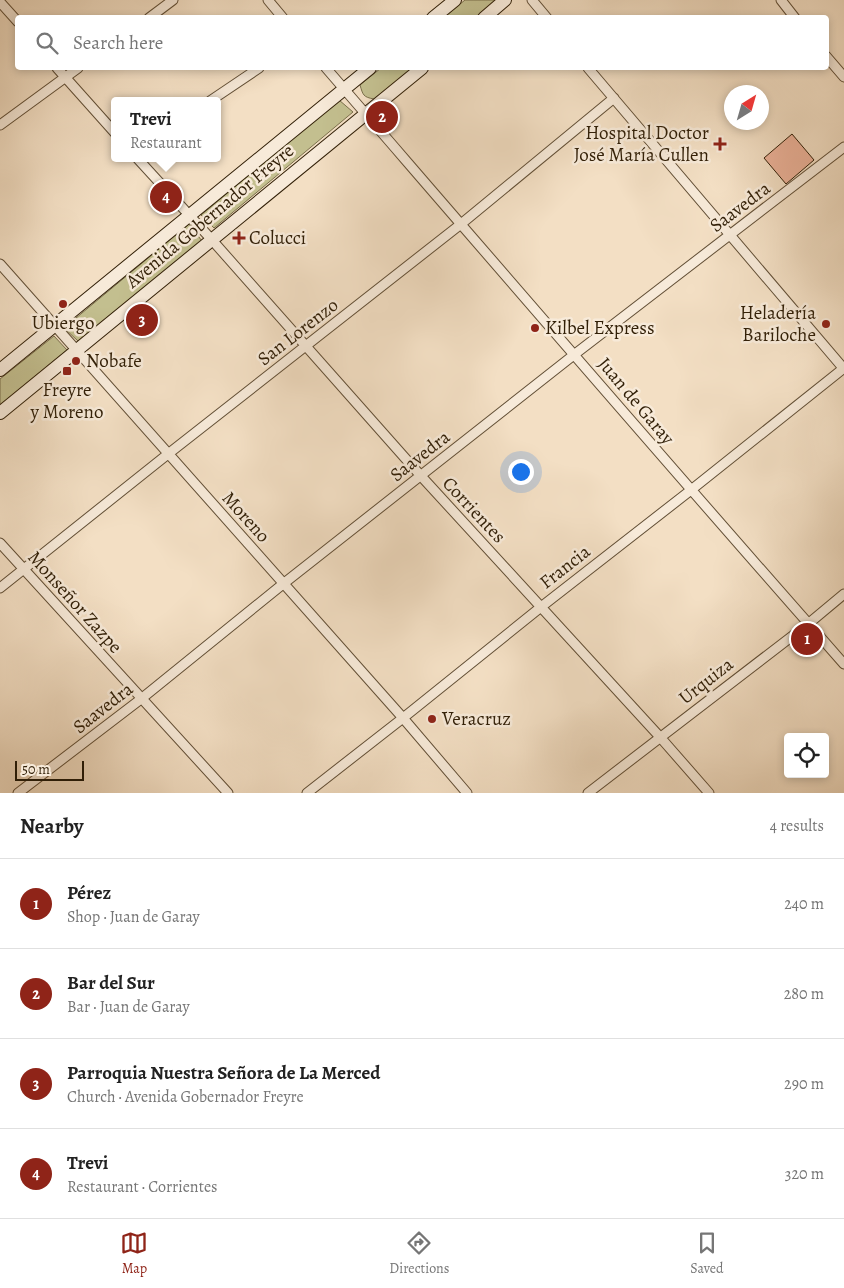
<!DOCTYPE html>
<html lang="en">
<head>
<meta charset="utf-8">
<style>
	:root { --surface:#fff; --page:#f2f2f2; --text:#222; --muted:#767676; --line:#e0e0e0; --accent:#8f2418 }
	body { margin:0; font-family:Alegreya,serif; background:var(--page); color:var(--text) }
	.controls { position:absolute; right:15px; bottom:15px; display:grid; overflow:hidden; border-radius:5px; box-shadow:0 2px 8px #0003 }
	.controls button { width:45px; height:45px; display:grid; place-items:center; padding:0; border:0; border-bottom:1px solid var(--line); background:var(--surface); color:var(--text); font:25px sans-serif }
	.compass { position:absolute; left:724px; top:85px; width:45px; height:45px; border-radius:50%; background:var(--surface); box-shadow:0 2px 8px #0003; rotate:37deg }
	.scale { position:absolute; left:15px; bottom:12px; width:69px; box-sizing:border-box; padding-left:5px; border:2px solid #311f07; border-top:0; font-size:14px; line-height:18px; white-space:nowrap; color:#311f07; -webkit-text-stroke:4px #f7ead9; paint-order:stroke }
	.you { position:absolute; left:520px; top:471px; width:18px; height:18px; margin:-12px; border:4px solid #fff; border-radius:50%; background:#1a73e8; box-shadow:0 0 0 8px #1a73e833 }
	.badge { display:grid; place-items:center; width:32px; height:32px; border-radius:50%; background:var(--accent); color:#fff; font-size:16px; font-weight:700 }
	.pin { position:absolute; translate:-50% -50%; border:2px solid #fff; box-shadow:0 1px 5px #0006 }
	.popup { position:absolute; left:111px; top:97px; width:110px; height:65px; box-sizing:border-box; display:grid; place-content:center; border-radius:5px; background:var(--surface); filter:drop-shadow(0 1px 4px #0005); font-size:16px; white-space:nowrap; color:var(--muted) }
	.popup b { font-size:19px; color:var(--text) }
	.popup::after { content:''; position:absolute; left:50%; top:100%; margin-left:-10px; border:10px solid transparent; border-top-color:var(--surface) }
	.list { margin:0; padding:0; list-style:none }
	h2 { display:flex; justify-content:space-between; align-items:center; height:65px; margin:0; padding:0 20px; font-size:21px }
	h2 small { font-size:16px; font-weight:400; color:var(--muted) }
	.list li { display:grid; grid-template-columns:32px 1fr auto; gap:15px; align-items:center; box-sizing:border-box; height:90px; padding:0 20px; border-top:1px solid var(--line) }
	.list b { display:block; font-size:19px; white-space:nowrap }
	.list p { margin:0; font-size:16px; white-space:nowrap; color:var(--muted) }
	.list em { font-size:16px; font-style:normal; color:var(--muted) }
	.icon { flex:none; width:28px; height:28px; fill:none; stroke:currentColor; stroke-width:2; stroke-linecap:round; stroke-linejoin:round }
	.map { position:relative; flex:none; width:844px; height:793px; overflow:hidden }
	.search { position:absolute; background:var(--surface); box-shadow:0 2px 8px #0003; left:15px; right:15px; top:15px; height:55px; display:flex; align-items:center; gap:12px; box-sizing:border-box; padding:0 18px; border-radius:5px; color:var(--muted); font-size:19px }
	.sheet { height:425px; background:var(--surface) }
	nav { display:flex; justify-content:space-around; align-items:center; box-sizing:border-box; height:70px; border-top:1px solid var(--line); background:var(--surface); font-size:14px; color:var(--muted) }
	nav a { display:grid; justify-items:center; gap:2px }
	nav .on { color:var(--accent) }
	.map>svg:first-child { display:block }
	.green { fill:#c3bf8f; stroke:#7a6f4b }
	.building { fill:#ebb198; stroke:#311f07 }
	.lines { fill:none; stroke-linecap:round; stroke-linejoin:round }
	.minor-casing { stroke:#624f36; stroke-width:11 }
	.secondary-casing { stroke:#311f07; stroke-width:14 }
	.minor { stroke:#f7ead9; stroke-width:9 }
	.secondary { stroke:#f7ead9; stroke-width:12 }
	.poi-dot { fill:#8f2418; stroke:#f7ead9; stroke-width:2 }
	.labels { text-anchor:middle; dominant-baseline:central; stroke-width:5; stroke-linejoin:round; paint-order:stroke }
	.poi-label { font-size:19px; fill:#311f07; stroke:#f7ead9; text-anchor:start }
	.street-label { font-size:19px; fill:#311f07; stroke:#f7ead9 }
</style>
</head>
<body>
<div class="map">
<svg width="844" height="793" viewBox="0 0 844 793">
	<rect width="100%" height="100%" fill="#f3dfc4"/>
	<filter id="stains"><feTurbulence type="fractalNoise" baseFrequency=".004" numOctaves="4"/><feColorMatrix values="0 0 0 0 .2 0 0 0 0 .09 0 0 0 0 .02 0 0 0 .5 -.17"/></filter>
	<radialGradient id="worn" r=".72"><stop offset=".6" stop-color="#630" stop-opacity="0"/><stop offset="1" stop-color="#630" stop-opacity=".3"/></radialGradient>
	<path class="green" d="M465 0H497L476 17 443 18Z
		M381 68H414L374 99C363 97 363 95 360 85Z
		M339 100 353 112 214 228 201 215Z
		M189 224 202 241 78 341 64 328Z
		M54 336 67 350 0 405V379Z"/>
	<path class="building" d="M792 134 814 160 786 184 764 158Z"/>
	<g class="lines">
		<g class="minor-casing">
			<path id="minor" d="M268 0 283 18
				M532 0 547 18
				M781 0 795 18
				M0 2 18 22
				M149 18 173 0
				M826 56 844 77
				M57 68 115 133
				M326 68C498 267 670 467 844 664
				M588 68 844 369
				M210 101 259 68
				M0 125 78 68
				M137 158 212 240 421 476 660 737 709 793
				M0 264 403 718 467 793
				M0 543 228 793
				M0 588 168 454 461 224 614 98
				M18 793 141 699 283 584 575 354 844 147
				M307 793 403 718 541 607 691 490 844 368
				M588 793 808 624 844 594"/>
		</g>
		<g class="secondary-casing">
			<path id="secondary" d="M433 18 455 0
				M484 18 505 0
				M0 370 370 68
				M0 413 422 68"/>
		</g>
		<use href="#minor" class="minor"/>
		<use href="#secondary" class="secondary"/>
	</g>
	<g class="poi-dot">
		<path d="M717.5 136.5h5v5h5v5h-5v5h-5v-5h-5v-5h5z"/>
		<path d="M236.5 230.5h5v5h5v5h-5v5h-5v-5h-5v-5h5z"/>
		<circle cx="63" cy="304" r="5"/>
		<circle cx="826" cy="324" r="5"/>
		<circle cx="535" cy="328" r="5"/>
		<circle cx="76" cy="361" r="5"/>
		<rect x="62" y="366" width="10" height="10" rx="2.5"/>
		<circle cx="432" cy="719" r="5"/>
	</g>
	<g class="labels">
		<g class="poi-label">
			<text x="709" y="133" text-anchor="end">Hospital Doctor<tspan x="709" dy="22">José María Cullen</tspan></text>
			<text x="249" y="238">Colucci</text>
			<text x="816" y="313" text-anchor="end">Heladería<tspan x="816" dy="22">Bariloche</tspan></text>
			<text x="63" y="323" text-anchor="middle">Ubiergo</text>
			<text x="545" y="328">Kilbel Express</text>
			<text x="86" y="361">Nobafe</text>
			<text x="67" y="390" text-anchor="middle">Freyre<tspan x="67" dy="22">y Moreno</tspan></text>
			<text x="442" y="719">Veracruz</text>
		</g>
		<g class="street-label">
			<text transform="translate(740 207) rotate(-37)">Saavedra</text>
			<text transform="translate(210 216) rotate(-40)">Avenida Gobernador Freyre</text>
			<text transform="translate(298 332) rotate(-38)">San Lorenzo</text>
			<text transform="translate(636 401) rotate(50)">Juan de Garay</text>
			<text transform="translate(420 456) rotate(-38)">Saavedra</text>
			<text transform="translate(474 510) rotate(47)">Corrientes</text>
			<text transform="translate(246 517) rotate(48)">Moreno</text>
			<text transform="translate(565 567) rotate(-38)">Francia</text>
			<text transform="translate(75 602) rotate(48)">Monseñor Zazpe</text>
			<text transform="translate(706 681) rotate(-38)">Urquiza</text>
			<text transform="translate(103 708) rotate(-38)">Saavedra</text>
		</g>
	</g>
	<rect width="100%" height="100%" filter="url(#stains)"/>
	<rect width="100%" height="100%" fill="url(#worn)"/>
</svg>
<div class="controls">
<button><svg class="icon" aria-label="locate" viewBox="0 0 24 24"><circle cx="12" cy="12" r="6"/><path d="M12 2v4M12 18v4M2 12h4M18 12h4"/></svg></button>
</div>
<svg class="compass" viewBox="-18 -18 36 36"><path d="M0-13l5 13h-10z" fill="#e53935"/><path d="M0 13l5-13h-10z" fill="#767676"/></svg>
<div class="scale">50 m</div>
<div class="you"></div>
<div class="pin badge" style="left:807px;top:639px">1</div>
<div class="pin badge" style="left:382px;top:117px">2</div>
<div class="pin badge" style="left:142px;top:320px">3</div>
<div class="pin badge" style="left:166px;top:197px">4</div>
<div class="popup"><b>Trevi</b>Restaurant</div>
<div class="search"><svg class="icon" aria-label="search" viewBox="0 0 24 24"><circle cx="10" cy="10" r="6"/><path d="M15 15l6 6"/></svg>Search here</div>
</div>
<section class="sheet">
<h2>Nearby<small>4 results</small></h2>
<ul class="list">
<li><span class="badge">1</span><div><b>Pérez</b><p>Shop · Juan de Garay</p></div><em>240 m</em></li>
<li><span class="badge">2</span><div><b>Bar del Sur</b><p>Bar · Juan de Garay</p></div><em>280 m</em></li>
<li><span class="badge">3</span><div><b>Parroquia Nuestra Señora de La Merced</b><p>Church · Avenida Gobernador Freyre</p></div><em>290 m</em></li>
<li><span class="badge">4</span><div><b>Trevi</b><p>Restaurant · Corrientes</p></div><em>320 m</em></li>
</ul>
</section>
<nav>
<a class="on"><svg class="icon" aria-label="map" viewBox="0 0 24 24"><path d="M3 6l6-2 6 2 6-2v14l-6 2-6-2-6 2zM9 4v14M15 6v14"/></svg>Map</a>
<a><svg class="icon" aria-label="directions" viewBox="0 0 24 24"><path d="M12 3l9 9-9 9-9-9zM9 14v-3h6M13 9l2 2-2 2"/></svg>Directions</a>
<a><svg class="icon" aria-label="saved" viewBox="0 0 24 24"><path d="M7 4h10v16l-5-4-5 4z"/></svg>Saved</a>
</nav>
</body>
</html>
